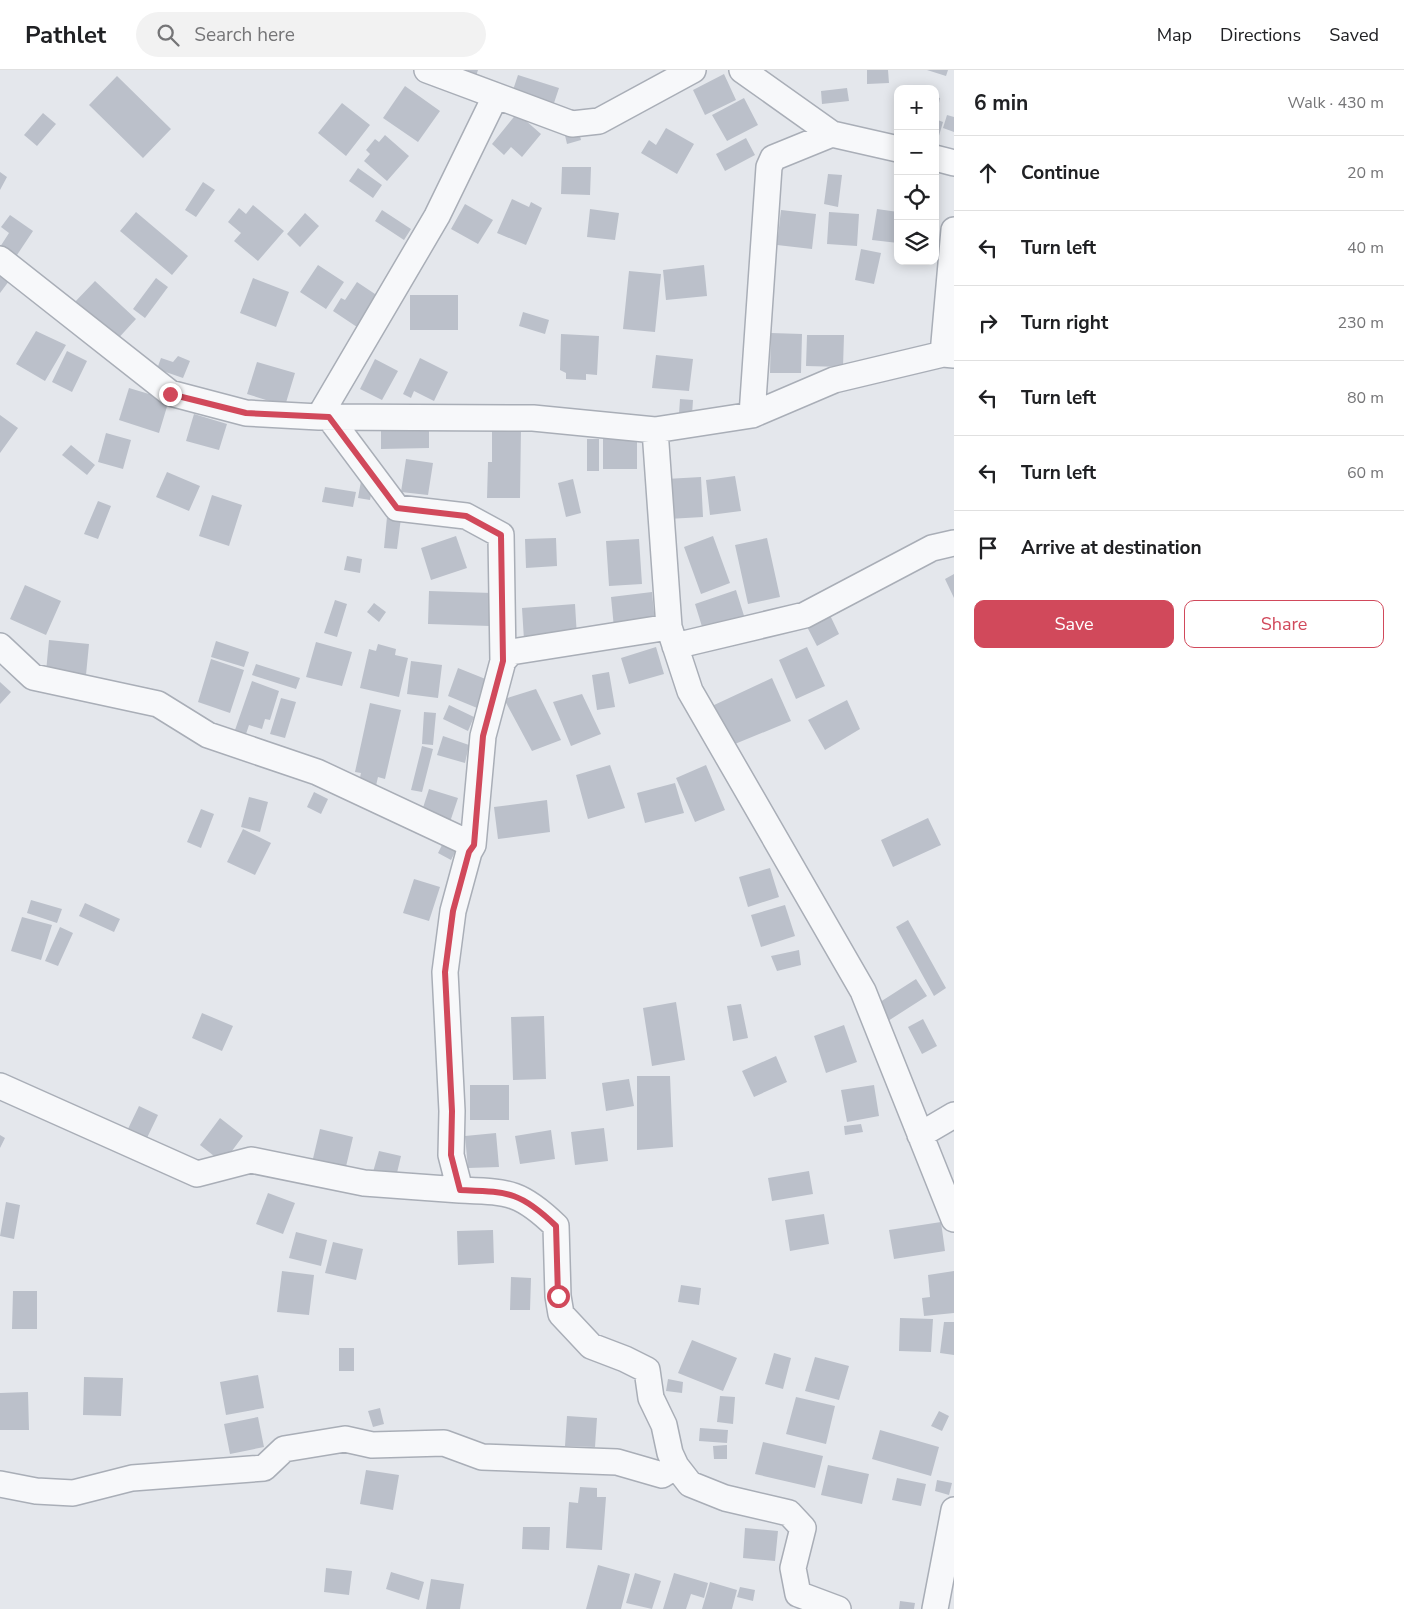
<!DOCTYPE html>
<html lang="en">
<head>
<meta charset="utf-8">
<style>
	:root { --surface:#fff; --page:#f2f2f2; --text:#202124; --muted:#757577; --line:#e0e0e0; --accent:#d1495b }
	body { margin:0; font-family:"Nunito Sans",sans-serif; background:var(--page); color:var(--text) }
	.controls { position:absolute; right:15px; top:15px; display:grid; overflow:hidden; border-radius:10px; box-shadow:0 2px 12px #0003 }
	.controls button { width:45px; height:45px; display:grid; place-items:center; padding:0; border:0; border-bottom:1px solid var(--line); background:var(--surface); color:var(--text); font:25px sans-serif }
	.stop { position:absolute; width:15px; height:15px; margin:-11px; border:4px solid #d1495b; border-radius:50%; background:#fff }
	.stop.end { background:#d1495b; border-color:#fff; box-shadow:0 1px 5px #0008 }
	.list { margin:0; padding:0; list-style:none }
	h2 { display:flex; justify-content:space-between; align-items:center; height:65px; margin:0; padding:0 20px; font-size:21px }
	h2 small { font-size:16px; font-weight:400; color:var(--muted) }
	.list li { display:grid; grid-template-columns:32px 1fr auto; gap:15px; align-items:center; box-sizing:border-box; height:75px; padding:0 20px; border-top:1px solid var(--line) }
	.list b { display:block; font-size:19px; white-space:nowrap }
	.list em { font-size:16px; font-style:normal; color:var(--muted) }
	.actions { display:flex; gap:10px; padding:15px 20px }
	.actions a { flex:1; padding:11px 0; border:1px solid var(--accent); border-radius:10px; text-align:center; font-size:18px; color:var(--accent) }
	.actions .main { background:var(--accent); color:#fff }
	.icon { flex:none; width:28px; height:28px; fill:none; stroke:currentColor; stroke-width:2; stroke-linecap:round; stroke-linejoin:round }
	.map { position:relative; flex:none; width:954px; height:1539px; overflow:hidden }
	header { display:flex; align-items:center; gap:30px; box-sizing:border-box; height:70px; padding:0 25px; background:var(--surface); border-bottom:1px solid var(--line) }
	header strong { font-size:24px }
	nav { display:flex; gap:28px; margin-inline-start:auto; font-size:18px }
	.search { width:350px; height:45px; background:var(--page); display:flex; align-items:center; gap:12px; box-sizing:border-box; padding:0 18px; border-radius:28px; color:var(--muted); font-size:19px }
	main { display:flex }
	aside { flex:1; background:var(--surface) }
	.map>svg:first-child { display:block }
	.building { fill:#bbc0ca }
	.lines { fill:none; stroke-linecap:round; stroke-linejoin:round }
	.minor-casing { stroke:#a9aeb7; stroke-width:28 }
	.minor { stroke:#f7f8fa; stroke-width:25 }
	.route { stroke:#d1495b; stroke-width:6 }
</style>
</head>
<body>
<header>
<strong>Pathlet</strong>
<div class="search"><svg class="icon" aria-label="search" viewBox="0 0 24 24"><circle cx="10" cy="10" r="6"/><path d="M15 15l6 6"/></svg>Search here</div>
<nav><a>Map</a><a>Directions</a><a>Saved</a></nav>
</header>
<main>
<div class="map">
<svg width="954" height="1539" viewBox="0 0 954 1539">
	<rect width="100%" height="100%" fill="#e4e7ec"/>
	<path class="building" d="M468 0H478L476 6 467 4Z
		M867 0H888L889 13 867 14Z
		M927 0H948L946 6Z
		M724 4 736 30 705 45 693 20Z
		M518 5 559 18 552 39 511 26Z
		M117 6 171 59 143 88 89 35Z
		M405 16 440 41 418 72 383 48Z
		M847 18 849 31 822 34 821 21Z
		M935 27 940 28 938 38H935Z
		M744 28 758 55 727 71 712 45Z
		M342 33 370 55 346 86 318 63Z
		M43 43 56 54 37 76 24 65Z
		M517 43 541 64 522 87 511 77 504 85 492 74Z
		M947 45 954 47V62L943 58Z
		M935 49 943 52 936 76H935Z
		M578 58 581 70 567 74 564 61Z
		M666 58 694 74 677 104 641 83 649 70 656 75Z
		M385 65 409 86 387 111 364 91 370 84 366 80 375 69 379 72Z
		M746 68 755 85 725 101 716 84Z
		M562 97H591L590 125 561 124Z
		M358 98 382 115 373 128 349 111Z
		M0 102 7 107 0 120Z
		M828 104 842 105 838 137 824 134Z
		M203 112 215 120 196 147 185 140Z
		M935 119H939L936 131H935Z
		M512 129 529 137 531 132 542 138 526 175 497 163Z
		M465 134 493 150 478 174 451 159Z
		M253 135 284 161 258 191 234 171 241 163 228 152 239 138 246 144Z
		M590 139 619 143 615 170 587 167Z
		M877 139 898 142V173L872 170Z
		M382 140 411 159 404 170 375 151Z
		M781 140 816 144 812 179 777 175Z
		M136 142 188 186 172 205 120 161Z
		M829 142 859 144 857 176 827 174Z
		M305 143 319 156 300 177 287 164Z
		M10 145 33 161 15 188 0 177 9 163 1 157Z
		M861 179 881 183 874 214 855 210Z
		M318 195 344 212 326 239 300 222Z
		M704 195 707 226 666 230 663 200Z
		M629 201 661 204 655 262 623 259Z
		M0 205 9 211 0 223Z
		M156 208 168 217 145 248 133 239Z
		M253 208 289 222 276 257 240 243Z
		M95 211 136 249 114 273 73 234Z
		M357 212 381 228 360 259 333 241 341 228 345 230Z
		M410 225H458V260H410Z
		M523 242 549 250 545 264 519 256Z
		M36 261 66 275 45 311 16 294Z
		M771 263 802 264 801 303H770Z
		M561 264 599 266 597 305 586 304V310L566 309V303L560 300Z
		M807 265H844L843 297 806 296Z
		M67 281 87 291 72 322 52 312Z
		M656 285 693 289 689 321 652 318Z
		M178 286 190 291 183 308 157 299 161 288 173 292Z
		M420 288 448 302 434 331 414 321 411 328 403 324Z
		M375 289 398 301 382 330 360 319Z
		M257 292 295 303 285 336 247 324Z
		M129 318 169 330 159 363 119 350Z
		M680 329 693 330 692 345 679 344Z
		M194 344 227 354 219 380 186 371Z
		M0 345 18 358 0 383Z
		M429 350V378L381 379V351Z
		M492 358H521L520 428H487L488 392H492Z
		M106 363 131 370 123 399 98 392Z
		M603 365H637V399H603Z
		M587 369H599V401H587Z
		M71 375 95 395 87 405 62 385Z
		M406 389 433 393 428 425 401 422Z
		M167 402 200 416 189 441 156 427Z
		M735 406 741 441 710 445 706 410Z
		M701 407 703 447 668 449 666 409Z
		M573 409 581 443 566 447 558 413Z
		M361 411 373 413 370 430 358 428Z
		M325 417 356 422 353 437 322 432Z
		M212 425 242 435 229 476 199 466Z
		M98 431 111 436 98 469 84 464Z
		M387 447 401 448 397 479 384 478Z
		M456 466 467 498 431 510 421 478Z
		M713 466 730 513 701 524 684 477Z
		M556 468 557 496 526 498 525 469Z
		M767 468 780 527 748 534 735 475Z
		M639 469 642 514 609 516 606 471Z
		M347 486 362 489 360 503 344 500Z
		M954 504V528L945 509Z
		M25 515 61 531 46 565 10 549Z
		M736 520 745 549 704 563 695 534Z
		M429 521 492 523 490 556 428 554Z
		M652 522 655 553 614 558 611 527Z
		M335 530 347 534 337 567 324 563Z
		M374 533 386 542 379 552 367 542Z
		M575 534 577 567 524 570 522 538Z
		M828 541 839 564 817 576 805 553Z
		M49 570 89 574 86 605 46 602Z
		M216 571 249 582 244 597 211 587Z
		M316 572 352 582 342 616 306 607Z
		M378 574 396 579 395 585 408 588 399 627 360 618 369 579 376 581Z
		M656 577 664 604 629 614 621 588Z
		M807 577 825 616 796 629 779 590Z
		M211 589 244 600 230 643 198 632Z
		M411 591 442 595 438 628 407 624Z
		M256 594 300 608 296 619 252 605Z
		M458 598 493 612 482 640 448 626Z
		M609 602 615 637 597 640 592 605Z
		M772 608 791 651 730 676 712 636Z
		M252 611 279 621 270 650 265 649 262 659 249 655 246 664 235 660Z
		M0 612 11 622 0 634Z
		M536 619 561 670 532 681 504 629Z
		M582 624 601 664 571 676 553 632Z
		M281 628 296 632 285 668 270 664Z
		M847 630 860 659 825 680 808 650Z
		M370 633 401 640 385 709 378 707 375 720 358 716 361 703 355 702Z
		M449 635 474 647 468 661 443 649Z
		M424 642 436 643 433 675 422 674Z
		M443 666 469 675 465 693 437 685Z
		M422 676 433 679 422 722 411 720Z
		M610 695 625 738 588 749 576 705Z
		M706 695 725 740 695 752 676 708Z
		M675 713 684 743 645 753 637 723Z
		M429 719 458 728 449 755 420 747Z
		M314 722 328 729 321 744 307 737Z
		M249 727 268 732 260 762 241 757Z
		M547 730 550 762 498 769 494 737Z
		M201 739 214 744 201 778 187 772Z
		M928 748 941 775 893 797 881 770Z
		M243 759 271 773 255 805 227 792Z
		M445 769 458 776 451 790 438 783Z
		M770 798 779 827 748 837 739 807Z
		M414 809 440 817 429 851 403 843Z
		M31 830 62 839 57 853 27 843Z
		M85 833 120 849 114 862 79 846Z
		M785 835 795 866 761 877 751 845Z
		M22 847 52 855 41 890 11 881Z
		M908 850 946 918 934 926 896 857Z
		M60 857 73 863 58 896 45 891Z
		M799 880 801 895 777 901 771 886Z
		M916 909 927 926 888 951 877 934Z
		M676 932 685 990 652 996 643 938Z
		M741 934 748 968 733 971 727 936Z
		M202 943 233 956 222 981 192 968Z
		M544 946 546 1009 513 1010 511 947Z
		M923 949 937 976 922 984 908 957Z
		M844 955 857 992 826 1003 814 966Z
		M776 986 787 1012 754 1027 742 1001Z
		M637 1006H670L673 1077 637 1080Z
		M629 1009 634 1036 606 1041 602 1013Z
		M470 1015H509V1050H470Z
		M874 1015 879 1046 847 1052 841 1020Z
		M139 1036 158 1045 145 1072 126 1063Z
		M220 1048 243 1066 223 1093 200 1075Z
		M861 1054 863 1062 845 1065 844 1056Z
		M604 1058 608 1091 575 1095 571 1062Z
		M320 1059 353 1067 344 1105 311 1097Z
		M551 1060 555 1089 520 1094 515 1066Z
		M496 1063 499 1097 468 1098 465 1066Z
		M0 1065 5 1068 0 1078Z
		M379 1081 401 1086 396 1107 373 1102Z
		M809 1101 813 1124 772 1131 768 1108Z
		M268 1123 295 1133 283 1164 256 1154Z
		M6 1132 20 1135 14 1169 0 1166Z
		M824 1144 829 1174 790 1181 785 1150Z
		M941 1152 945 1181 894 1189 889 1160Z
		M493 1160 494 1193 458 1195 457 1161Z
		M296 1162 327 1170 321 1196 289 1188Z
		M333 1172 363 1179 356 1210 325 1203Z
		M282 1201 314 1205 309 1245 277 1242Z
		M954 1201V1243L924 1246 922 1228 930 1227 928 1205Z
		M511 1207 531 1208 530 1240H510Z
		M681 1215 701 1218 699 1235 678 1232Z
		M13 1221H37V1259H12Z
		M900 1248 933 1249 931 1282 899 1281Z
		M944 1252H954V1285L940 1283Z
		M692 1270 737 1288 723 1321 678 1303Z
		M339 1278H354V1301H339Z
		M774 1283 791 1288 783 1319 765 1314Z
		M815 1287 849 1296 839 1330 805 1321Z
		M258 1305 264 1338 226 1345 220 1312Z
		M84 1307 123 1308 121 1346 83 1345Z
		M668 1309 683 1312 682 1323 666 1321Z
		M28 1322 29 1360H0V1323Z
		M720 1326 735 1327 733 1354 717 1352Z
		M796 1327 835 1336 826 1374 786 1364Z
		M380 1338 384 1354 373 1357 368 1341Z
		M939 1341 949 1346 942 1361 931 1356Z
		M567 1346 597 1348 595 1377 565 1376Z
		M258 1347 264 1377 230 1384 224 1354Z
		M700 1358 728 1360 727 1373 699 1371Z
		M880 1360 939 1377 931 1406 872 1389Z
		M763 1372 823 1386 815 1418 755 1404Z
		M727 1375V1389H714L713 1376Z
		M828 1395 869 1404 862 1434 821 1425Z
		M366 1400 399 1405 393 1440 360 1434Z
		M897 1408 926 1414 921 1436 892 1430Z
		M937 1410 952 1413 949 1425 935 1421Z
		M580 1417 597 1418V1427H606L602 1480 566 1478 569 1432 578 1433Z
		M523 1457H550L549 1480 522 1479Z
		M745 1458 778 1461 775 1491 743 1488Z
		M598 1495 630 1504 621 1539H586Z
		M326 1498 352 1501 349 1525 324 1522Z
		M391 1502 424 1512 419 1530 386 1519Z
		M635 1503 661 1511 652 1539 626 1533Z
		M674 1503 708 1513 704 1528 691 1524 686 1539H663Z
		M431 1509 464 1514 460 1539H426Z
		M710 1512 737 1520 732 1539H702Z
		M740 1517 755 1520 753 1531 737 1527Z
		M900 1531 915 1533 914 1539H899Z"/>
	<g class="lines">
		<g class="minor-casing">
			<path id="minor" d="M427 0 572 54 599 51 693 0
				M742 0 832 64 898 79
				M935 88 954 93
				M0 189 170 323 246 343 319 347 533 348 655 360 752 345 834 310 943 284 954 285
				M943 284 954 160
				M752 345 769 97 773 88 832 64
				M319 347 437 146 495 27
				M329 347 397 438 466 446 501 465 503 591
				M655 360 669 557 690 621 863 921 954 1149
				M669 557 511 582 503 591 483 666 473 775 469 782 453 841 445 902 452 1041 451 1085 460 1120C508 1122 520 1121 556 1156L558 1226 561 1244 591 1276 625 1289 647 1300 651 1328 664 1355 670 1383 676 1396 690 1414 725 1428 789 1443 803 1458 793 1498 798 1524 838 1539
				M0 576 33 607 158 634 208 665 317 702 473 775
				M675 576 805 545 932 478 954 473
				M0 1016 197 1104 251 1090 364 1113 460 1120
				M920 1065 954 1045
				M0 1414 36 1421 73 1423 132 1408 264 1398 284 1379 345 1369 372 1375 444 1373 482 1387 617 1392 662 1405 676 1396
				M935 1539 954 1440"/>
		</g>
		<use href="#minor" class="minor"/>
	</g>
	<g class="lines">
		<path class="route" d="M170 324 246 343 329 347 397 438 466 446 501 465 503 591 483 666 474 775 469 782 453 841 445 902 452 1041 451 1085 460 1120C508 1122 520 1121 556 1156L558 1226"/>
	</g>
</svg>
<div class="controls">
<button>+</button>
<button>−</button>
<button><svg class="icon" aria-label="locate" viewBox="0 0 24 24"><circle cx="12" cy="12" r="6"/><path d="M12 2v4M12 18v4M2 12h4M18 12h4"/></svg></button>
<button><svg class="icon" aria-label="layers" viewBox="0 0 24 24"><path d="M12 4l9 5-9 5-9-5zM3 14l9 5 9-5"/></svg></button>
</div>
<div class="stop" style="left:558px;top:1226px"></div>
<div class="stop end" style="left:170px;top:324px"></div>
</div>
<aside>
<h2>6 min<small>Walk · 430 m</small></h2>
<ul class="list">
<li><svg class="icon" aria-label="ahead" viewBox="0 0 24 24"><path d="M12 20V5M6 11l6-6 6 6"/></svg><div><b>Continue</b></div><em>20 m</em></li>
<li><svg class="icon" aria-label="left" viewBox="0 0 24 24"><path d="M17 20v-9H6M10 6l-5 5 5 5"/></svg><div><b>Turn left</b></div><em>40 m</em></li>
<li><svg class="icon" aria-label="right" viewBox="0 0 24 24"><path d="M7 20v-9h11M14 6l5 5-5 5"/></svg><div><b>Turn right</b></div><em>230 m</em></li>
<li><svg class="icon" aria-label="left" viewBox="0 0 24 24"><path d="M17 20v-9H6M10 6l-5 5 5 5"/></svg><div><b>Turn left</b></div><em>80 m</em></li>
<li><svg class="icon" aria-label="left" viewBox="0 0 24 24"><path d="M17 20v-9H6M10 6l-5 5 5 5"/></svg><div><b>Turn left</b></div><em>60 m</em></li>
<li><svg class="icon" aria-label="arrive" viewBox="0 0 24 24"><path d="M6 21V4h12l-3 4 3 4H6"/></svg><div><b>Arrive at destination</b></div></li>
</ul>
<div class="actions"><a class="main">Save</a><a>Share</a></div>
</aside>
</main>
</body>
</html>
